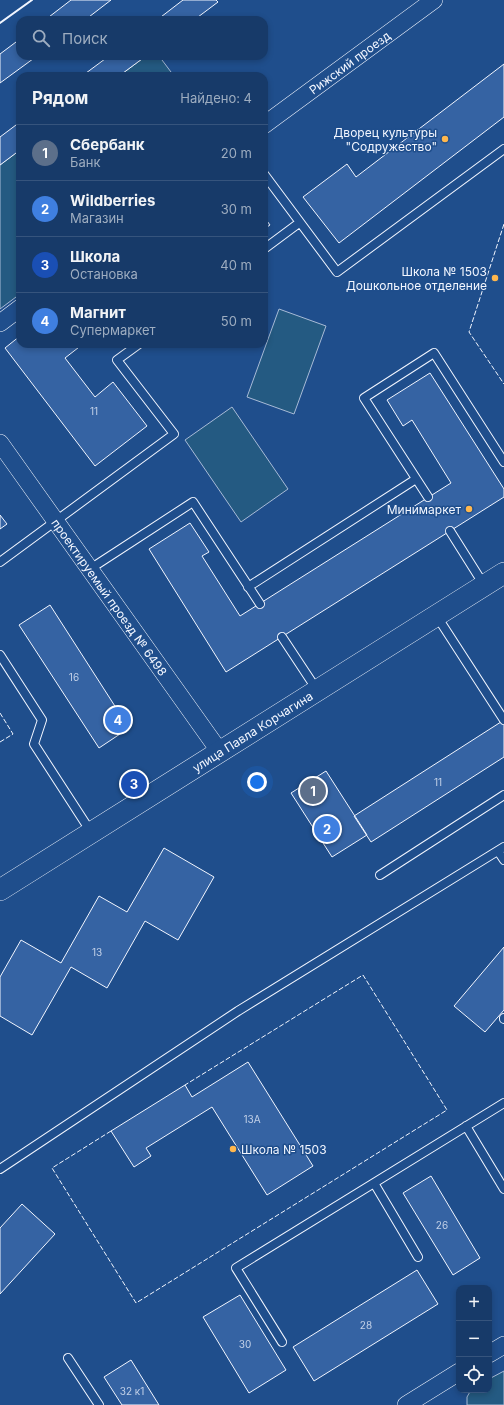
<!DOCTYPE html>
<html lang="ru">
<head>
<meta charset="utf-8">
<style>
	:root { --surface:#173a69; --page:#244571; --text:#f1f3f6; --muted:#9eadc0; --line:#36547d; --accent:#ffb74d }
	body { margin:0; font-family:Inter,sans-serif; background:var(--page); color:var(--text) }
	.controls { position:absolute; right:12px; bottom:12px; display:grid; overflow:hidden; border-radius:8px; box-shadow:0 2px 6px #0003 }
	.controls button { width:36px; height:36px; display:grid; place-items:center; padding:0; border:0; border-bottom:1px solid var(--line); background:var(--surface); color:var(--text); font:20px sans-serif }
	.you { position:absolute; left:257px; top:782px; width:14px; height:14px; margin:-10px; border:3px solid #fff; border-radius:50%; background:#1a73e8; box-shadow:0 0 0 6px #1a73e833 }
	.badge { display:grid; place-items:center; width:26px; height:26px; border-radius:50%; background:var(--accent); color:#fff; font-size:13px; font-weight:700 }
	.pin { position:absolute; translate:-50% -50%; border:2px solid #fff; box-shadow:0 1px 4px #0006 }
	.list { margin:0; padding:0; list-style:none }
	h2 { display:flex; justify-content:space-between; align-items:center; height:52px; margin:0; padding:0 16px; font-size:17px }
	h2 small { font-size:13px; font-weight:400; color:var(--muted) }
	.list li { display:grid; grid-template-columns:26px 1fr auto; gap:12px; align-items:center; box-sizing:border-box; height:56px; padding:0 16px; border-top:1px solid var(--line) }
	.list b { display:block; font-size:15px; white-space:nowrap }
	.list p { margin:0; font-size:13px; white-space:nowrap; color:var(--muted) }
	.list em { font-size:13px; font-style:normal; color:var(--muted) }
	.icon { flex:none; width:22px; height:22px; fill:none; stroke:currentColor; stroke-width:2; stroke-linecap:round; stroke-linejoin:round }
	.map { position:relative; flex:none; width:504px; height:1405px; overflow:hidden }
	.search { position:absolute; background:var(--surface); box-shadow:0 2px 6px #0003; left:16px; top:16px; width:252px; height:44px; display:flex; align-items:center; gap:10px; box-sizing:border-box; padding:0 14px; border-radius:12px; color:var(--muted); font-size:15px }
	.panel { position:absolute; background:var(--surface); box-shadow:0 2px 6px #0003; left:16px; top:72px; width:252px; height:276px; border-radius:12px }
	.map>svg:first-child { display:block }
	.green { fill:#245a82; stroke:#a8bbd7 }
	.building { fill:#3563a3; stroke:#f2f6ff }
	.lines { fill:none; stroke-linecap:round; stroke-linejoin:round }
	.service-casing { stroke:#f2f6ff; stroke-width:10 }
	.minor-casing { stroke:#f2f6ff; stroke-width:18 }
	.tertiary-casing { stroke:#f2f6ff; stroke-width:22 }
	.service { stroke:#1f4e8c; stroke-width:8 }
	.minor { stroke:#1f4e8c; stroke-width:17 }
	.tertiary { stroke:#1f4e8c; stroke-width:21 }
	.fence { stroke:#f2f6ff; stroke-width:1; stroke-dasharray:5 2; stroke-linecap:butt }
	.wall { stroke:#f2f6ff; stroke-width:2 }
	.poi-dot { fill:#ffb74d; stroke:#1f4e8c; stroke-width:1.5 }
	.labels { text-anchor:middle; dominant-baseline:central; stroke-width:3; stroke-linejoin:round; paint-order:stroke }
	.number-label { font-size:10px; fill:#c3d1e8 }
	.street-label { font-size:12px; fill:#f2f6ff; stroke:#1f4e8c }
	.poi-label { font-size:12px; fill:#f2f6ff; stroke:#1f4e8c; text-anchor:end }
</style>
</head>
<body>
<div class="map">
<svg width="504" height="1405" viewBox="0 0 504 1405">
	<rect width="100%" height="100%" fill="#1f4e8c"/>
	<path class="green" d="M146 56H159L174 76H119Z
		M20 150V294L0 309V165Z
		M279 309 326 326 294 414 247 397Z
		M232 407 288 489 241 522 185 440Z
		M504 1371V1405H467V1397L471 1390H489V1379Z"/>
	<path class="building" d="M71 0H111L85 20H45Z
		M183 0H216L218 2 194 20H157Z
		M20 39V56H37L0 83V54Z
		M109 56H146L119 76H82Z
		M504 64V117L339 243 303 197 347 164 356 177Z
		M20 122V150L0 165V137Z
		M264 217 270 225 264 229Z
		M20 336V344H83L65 358 95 397 113 382 147 426 95 466 5 348Z
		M430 373 504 489V497L226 672 149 549 190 523 209 552 202 556 240 616 451 483 412 420 403 426 387 400Z
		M0 515 7 524 0 529Z
		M50 605 129 728 99 748 19 625Z
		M504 720V757L371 842 354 816Z
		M326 771 367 835 332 857 291 793Z
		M164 848 214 877 178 940 145 921 107 988 71 967 32 1035 0 1016V977L21 940 61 963 99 896 127 912Z
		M504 947V1010L485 1032 454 1006Z
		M248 1062 313 1166 267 1195 212 1107 146 1148 151 1156 134 1167 111 1131 185 1085 192 1097Z
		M431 1176 480 1258 453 1275 403 1193Z
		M22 1204 55 1234 0 1294V1228Z
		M417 1270 438 1304 314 1381 293 1347Z
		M240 1295 286 1370 249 1393 203 1317Z
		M131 1360 159 1405H122L104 1377Z"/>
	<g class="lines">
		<g class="service-casing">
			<path id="service" d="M264 174 337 272 504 149
				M264 249 299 223
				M428 497 364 398 434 353 504 462
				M450 531 484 585
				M0 562 174 434 117 360 139 344
				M90 569 193 502 260 604
				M248 587 416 479
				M436 615 504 720
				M282 637 317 690
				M0 655 42 720 34 744 91 832
				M498 851 504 860
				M380 875 504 795
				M504 1018V1019
				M466 1126 504 1189
				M0 1169 238 1011 504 847
				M374 1183 418 1257
				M282 1342 236 1268 504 1103
				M68 1358 99 1405"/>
		</g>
		<g class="minor-casing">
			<g id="minor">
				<path id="s1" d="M264 125 434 0"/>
				<path d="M0 323 20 308"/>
				<path id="s2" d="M0 443 220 752"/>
				<path d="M489 1354 504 1345"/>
				<path d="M406 1405 459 1372"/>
			</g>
		</g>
		<g class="tertiary-casing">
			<g id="tertiary">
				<path id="s3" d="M0 890 504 573"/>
			</g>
		</g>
		<use href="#service" class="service"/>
		<use href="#minor" class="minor"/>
		<use href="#tertiary" class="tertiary"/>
		<path class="fence" d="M504 224 469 332 504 384
			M0 713 13 734 0 742
			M111 1131 52 1168 136 1303 447 1110 363 975 185 1085"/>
		<path class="wall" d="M0 23 32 0"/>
	</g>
	<g class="poi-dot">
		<circle cx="445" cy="139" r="4"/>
		<circle cx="495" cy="278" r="4"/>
		<circle cx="469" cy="509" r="4"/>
		<circle cx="233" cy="1149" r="4"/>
	</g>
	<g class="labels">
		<g class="number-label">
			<text x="94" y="411">11</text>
			<text x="74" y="677">16</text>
			<text x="438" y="782">11</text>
			<text x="97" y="952">13</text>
			<text x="252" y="1119">13А</text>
			<text x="442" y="1225">26</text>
			<text x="366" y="1325">28</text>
			<text x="245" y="1344">30</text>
			<text x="132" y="1391">32 к1</text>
		</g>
		<g class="street-label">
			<text stroke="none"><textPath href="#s1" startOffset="106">Рижский проезд</textPath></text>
			<text stroke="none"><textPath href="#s2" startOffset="189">проектируемый проезд № 6498</textPath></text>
			<text stroke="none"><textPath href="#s3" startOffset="298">улица Павла Корчагина</textPath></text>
		</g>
		<g class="poi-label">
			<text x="437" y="132">Дворец культуры<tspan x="437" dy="14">"Содружество"</tspan></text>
			<text x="487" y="271">Школа № 1503<tspan x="487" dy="14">Дошкольное отделение</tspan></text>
			<text x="461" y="509">Минимаркет</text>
			<text x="241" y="1149" text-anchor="start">Школа № 1503</text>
		</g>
	</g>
</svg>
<div class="controls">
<button>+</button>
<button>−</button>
<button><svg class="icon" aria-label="locate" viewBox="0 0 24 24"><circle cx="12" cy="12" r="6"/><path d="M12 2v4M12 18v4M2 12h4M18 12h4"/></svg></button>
</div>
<div class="you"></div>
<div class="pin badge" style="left:313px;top:791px;background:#5c6f8a">1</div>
<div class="pin badge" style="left:327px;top:829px;background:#3f7fe0">2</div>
<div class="pin badge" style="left:134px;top:784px;background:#1a4fb4">3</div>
<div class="pin badge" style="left:118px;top:720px;background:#3f7fe0">4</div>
<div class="search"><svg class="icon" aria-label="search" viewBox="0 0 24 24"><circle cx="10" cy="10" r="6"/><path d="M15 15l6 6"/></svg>Поиск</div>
<section class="panel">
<h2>Рядом<small>Найдено: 4</small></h2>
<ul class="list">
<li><span class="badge" style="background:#5c6f8a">1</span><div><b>Сбербанк</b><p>Банк</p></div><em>20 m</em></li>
<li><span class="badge" style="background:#3f7fe0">2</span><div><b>Wildberries</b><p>Магазин</p></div><em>30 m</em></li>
<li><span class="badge" style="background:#1a4fb4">3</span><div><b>Школа</b><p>Остановка</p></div><em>40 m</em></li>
<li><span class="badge" style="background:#3f7fe0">4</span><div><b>Магнит</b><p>Супермаркет</p></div><em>50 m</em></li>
</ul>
</section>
</div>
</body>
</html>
